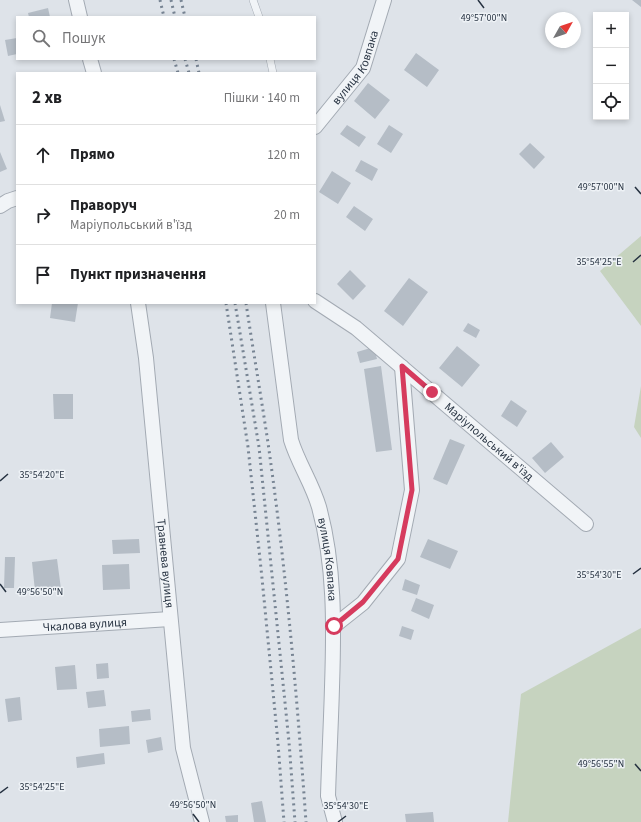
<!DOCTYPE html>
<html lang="uk">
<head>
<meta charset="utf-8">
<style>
	:root { --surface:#fff; --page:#f2f2f2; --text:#202124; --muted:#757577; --line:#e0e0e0 }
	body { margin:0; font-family:"Source Sans 3",sans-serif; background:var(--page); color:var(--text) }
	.controls { position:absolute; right:12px; top:12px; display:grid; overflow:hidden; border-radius:0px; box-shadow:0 2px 6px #0003 }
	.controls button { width:36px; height:36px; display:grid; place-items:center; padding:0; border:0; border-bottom:1px solid var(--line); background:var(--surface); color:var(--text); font:20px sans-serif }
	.compass { position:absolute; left:545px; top:12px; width:36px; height:36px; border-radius:50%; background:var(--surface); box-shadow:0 2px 6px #0003; rotate:50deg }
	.stop { position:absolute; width:12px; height:12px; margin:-9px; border:3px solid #d63b5e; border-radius:50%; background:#fff }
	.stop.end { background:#d63b5e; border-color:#fff; box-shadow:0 1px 4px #0008 }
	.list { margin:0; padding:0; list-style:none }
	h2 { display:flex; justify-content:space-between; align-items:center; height:52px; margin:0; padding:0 16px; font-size:17px }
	h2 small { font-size:13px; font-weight:400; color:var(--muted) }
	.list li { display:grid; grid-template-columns:26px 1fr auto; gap:12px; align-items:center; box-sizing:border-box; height:60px; padding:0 16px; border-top:1px solid var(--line) }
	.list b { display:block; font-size:15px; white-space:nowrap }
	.list p { margin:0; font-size:13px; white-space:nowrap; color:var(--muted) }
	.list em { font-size:13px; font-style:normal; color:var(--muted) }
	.icon { flex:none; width:22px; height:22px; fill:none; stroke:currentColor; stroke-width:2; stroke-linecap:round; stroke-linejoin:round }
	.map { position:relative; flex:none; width:641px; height:822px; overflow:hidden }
	.search { position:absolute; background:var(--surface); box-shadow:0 2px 6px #0003; left:16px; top:16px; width:300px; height:44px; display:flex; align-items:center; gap:10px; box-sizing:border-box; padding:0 14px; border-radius:0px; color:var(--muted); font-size:15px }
	.panel { position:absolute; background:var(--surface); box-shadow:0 2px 6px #0003; left:16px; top:72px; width:300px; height:232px; border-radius:0px }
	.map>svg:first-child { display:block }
	.green { fill:#c6d3bf }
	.building { fill:#b5bdc6 }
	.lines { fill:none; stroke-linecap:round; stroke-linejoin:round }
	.service-casing { stroke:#a3aab3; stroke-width:8 }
	.minor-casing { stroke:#a3aab3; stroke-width:16 }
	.service { stroke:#f1f4f7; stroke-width:7 }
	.minor { stroke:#f1f4f7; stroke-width:14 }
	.rail { stroke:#778493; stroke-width:3; stroke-dasharray:2 4; stroke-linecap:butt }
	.route { stroke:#d63b5e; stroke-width:5 }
	.ticks { fill:none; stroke:#263241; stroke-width:1.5 }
	.labels { text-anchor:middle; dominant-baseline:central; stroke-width:3; stroke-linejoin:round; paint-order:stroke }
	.street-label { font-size:12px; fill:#263241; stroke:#eef2f6 }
	.ticks-label { font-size:10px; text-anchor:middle; fill:#263241; stroke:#eef2f6; stroke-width:3; stroke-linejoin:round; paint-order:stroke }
</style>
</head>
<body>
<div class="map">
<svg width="641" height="822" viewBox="0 0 641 822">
	<rect width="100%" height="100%" fill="#dee3e9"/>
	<path class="green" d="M641 236V326L600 271Z
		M641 386V438L634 427Z
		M641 628V822H508L521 694Z"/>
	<path class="building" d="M632 0H641V7Z
		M48 8 50 17H29L28 13Z
		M17 38V54L8 56 5 40Z
		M416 53 439 70 427 87 404 70Z
		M368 83 390 100 375 119 354 101Z
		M0 105 5 121 0 122Z
		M347 125 366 137 359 147 340 134Z
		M389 125 403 134 391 153 377 144Z
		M530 143 545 157 534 169 519 154Z
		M0 152 7 169 0 172Z
		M361 160 378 169 372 181 355 171Z
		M332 171 351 183 338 204 319 192Z
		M354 206 373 219 365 231 346 217Z
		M350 270 366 286 353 300 337 284Z
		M409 278 428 292 403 326 384 311Z
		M52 303H78L75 322 50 318Z
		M468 323 480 330 476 338 463 331Z
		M457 346 480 365 462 387 439 368Z
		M374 347 377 359 360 363 357 352Z
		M381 366 392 450 376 452 364 369Z
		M53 394H73V419H54Z
		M511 400 527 411 517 427 501 416Z
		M450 439 465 445 447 485 433 479Z
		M551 442 564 457 545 473 532 458Z
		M139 539 140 553 113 554 112 540Z
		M428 539 458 551 450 569 420 557Z
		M5 557H15L14 588H4Z
		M57 559 61 589 35 591 32 562Z
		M129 564 130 589 103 590 102 565Z
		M405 579 420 585 417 595 402 590Z
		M416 598 434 605 429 619 411 611Z
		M402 626 414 630 411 640 399 636Z
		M108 663 109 678 97 679 96 664Z
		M75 665 77 689 57 690 55 667Z
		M104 690 106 706 88 708 86 692Z
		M20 697 22 720 8 722 5 699Z
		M150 709 151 720 132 722 131 711Z
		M129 726 130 744 100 747 99 729Z
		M161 737 163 750 148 753 146 740Z
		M104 753 105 764 77 768 76 757Z
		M262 801 266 822H254L251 803Z
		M433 812 434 822H406L405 814Z
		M238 815V822H226L225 816Z"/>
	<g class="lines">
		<g class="service-casing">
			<path id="service" d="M253 0 259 17
				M270 59 273 73"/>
		</g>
		<g class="minor-casing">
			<g id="minor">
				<path d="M76 0 80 17"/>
				<path d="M90 59 94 73"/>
				<path id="s1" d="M315 127 363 68 384 0"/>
				<path d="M0 206 8 201 17 198"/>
				<path id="s2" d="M315 301 356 328 586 524"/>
				<path id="s3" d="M138 303 146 358 183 748 202 822"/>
				<path id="s4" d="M273 303 291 440C298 463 312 483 319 507 335 565 334 627 332 687 331 724 329 760 328 796L335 822"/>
				<path d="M334 626 363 603 398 559 412 490 402 367"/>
				<path id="s5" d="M0 630 170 619"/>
			</g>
		</g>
		<use href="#service" class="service"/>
		<use href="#minor" class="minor"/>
		<path class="rail" d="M160 0 164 17
			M171 0 175 17
			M181 0 185 17
			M174 59 178 73
			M185 59 189 73
			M196 59 199 73
			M226 303 248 447 262 578 278 743 284 822
			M235 303 259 447 289 742 295 822
			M246 303C253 350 261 396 268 443 286 569 297 696 306 822"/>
	</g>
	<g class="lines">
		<path class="route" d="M334 626 363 602 398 559 412 490 402 366 432 392"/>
	</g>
	<path class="ticks" d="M478 0 484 8M635 187 641 194M633 262 641 255M0 481 8 474M633 574 641 568M0 584 6 592M635 764 641 771M0 793 8 787M193 814 199 822M338 822 346 816"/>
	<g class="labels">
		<g class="street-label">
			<text stroke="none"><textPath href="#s1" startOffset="73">вулиця Ковпака</textPath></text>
			<text stroke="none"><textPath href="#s2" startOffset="224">Маріупольський в'їзд</textPath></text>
			<text stroke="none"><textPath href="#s4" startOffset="264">вулиця Ковпака</textPath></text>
			<text stroke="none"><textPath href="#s3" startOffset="262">Травнева вулиця</textPath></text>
			<text stroke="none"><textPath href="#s5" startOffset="85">Чкалова вулиця</textPath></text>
		</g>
	</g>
	<g class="ticks-label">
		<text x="484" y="21">49°57'00"N</text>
		<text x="601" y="190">49°57'00"N</text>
		<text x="599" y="265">35°54'25"E</text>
		<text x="42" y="478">35°54'20"E</text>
		<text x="599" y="578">35°54'30"E</text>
		<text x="40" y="595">49°56'50"N</text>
		<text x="601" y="767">49°56'55"N</text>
		<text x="42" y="790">35°54'25"E</text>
		<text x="193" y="808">49°56'50"N</text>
		<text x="346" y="809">35°54'30"E</text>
	</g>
</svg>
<div class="controls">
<button>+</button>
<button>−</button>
<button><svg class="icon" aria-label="locate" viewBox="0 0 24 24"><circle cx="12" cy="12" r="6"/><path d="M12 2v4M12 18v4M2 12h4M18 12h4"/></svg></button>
</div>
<svg class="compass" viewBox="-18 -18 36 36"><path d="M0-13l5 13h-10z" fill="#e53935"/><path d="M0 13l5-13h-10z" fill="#757577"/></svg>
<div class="stop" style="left:334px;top:626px"></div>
<div class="stop end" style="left:432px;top:392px"></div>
<div class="search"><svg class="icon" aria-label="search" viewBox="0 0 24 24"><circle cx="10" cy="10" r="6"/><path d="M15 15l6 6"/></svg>Пошук</div>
<section class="panel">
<h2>2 хв<small>Пішки · 140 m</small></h2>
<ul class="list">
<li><svg class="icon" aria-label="ahead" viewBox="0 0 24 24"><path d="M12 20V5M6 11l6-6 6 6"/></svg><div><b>Прямо</b></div><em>120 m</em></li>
<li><svg class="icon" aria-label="right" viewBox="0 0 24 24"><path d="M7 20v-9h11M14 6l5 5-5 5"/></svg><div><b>Праворуч</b><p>Маріупольський в'їзд</p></div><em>20 m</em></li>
<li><svg class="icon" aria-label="arrive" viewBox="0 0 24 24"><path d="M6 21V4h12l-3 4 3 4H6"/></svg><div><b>Пункт призначення</b></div></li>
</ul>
</section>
</div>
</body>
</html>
